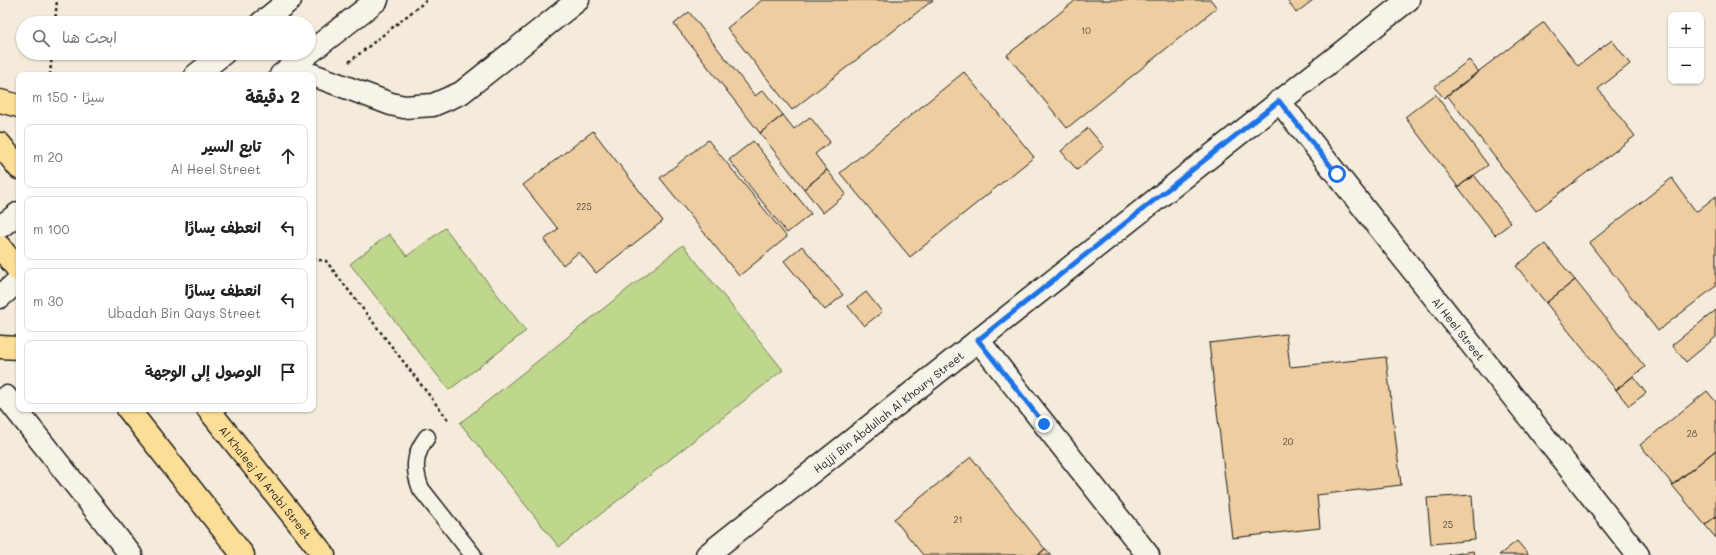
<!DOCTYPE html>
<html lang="ar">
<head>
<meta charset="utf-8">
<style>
	:root { --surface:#fff; --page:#f6f6f6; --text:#222; --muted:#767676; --line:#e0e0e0 }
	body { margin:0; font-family:Mali,"Playpen Sans Arabic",sans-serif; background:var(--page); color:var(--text); direction:rtl }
	.controls { position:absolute; right:12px; top:12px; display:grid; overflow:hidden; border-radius:8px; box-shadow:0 1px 3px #0004 }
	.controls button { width:36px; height:36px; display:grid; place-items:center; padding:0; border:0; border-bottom:1px solid var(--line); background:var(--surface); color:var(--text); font:20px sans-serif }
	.stop { position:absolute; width:12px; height:12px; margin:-9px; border:3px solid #1a73e8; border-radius:50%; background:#fff }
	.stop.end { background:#1a73e8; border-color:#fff; box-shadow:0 1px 4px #0008 }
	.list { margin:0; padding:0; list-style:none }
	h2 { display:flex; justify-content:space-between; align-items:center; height:52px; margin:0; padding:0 16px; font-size:17px }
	h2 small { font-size:13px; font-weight:400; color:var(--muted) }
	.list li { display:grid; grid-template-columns:26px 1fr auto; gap:12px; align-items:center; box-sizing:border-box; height:64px; margin:0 8px 8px; padding:0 8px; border:1px solid var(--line); border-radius:8px }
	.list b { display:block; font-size:15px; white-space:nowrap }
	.list p { margin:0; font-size:13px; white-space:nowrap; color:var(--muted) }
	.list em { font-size:13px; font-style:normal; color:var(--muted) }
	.icon { flex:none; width:22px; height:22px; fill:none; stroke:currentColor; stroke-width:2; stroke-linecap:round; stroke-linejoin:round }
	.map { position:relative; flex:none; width:1716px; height:555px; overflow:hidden; direction:ltr }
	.search { position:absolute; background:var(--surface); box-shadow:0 1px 3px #0004; left:16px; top:16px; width:300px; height:44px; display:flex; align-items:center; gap:10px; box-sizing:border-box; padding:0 14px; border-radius:22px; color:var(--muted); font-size:15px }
	.panel { position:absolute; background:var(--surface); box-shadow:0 1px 3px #0004; left:16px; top:72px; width:300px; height:340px; border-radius:8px; direction:rtl }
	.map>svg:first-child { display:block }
	.green { fill:#bfd78d; stroke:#6e7a54 }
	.building { fill:#eecda0; stroke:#1c1c1c }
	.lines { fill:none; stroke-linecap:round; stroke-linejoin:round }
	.service-casing { stroke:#1c1c1c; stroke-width:19 }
	.minor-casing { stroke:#1c1c1c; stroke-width:25 }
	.secondary-casing { stroke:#1c1c1c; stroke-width:25 }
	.trunk-casing { stroke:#1c1c1c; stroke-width:25 }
	.path { stroke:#1c1c1c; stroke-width:2.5; stroke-dasharray:3 3; stroke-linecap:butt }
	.service { stroke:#f7f3e8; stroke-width:16 }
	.minor { stroke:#f7f3e8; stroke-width:22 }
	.secondary { stroke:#f7f3e8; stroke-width:22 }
	.trunk { stroke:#fdde96; stroke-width:22 }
	.route { stroke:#1a73e8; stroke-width:5 }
	.labels { text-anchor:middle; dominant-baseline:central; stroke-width:4; stroke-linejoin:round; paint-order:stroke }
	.number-label { font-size:9px; fill:#50483d }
	.street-label { font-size:11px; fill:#1c1c1c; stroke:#f7f3e8 }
</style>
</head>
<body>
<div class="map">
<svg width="1716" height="555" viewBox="0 0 1716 555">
	<rect width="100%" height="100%" fill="#f5ebda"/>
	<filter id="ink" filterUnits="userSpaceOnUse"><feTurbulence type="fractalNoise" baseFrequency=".025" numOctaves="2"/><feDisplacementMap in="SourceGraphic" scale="8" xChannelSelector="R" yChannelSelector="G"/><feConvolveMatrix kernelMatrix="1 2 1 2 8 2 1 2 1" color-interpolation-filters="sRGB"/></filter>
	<g filter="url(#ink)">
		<path class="green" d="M445 228 526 331 449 390 350 264 389 234 407 256Z
			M683 245 783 370 559 547 460 423Z"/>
		<path class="building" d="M762 0H933L792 110 727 28Z
			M1076 0H1211L1217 8 1067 128 1007 55Z
			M1287 0H1313L1296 13Z
			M689 12 755 96 763 90 783 115 760 133 674 24Z
			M1544 22 1578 66 1612 40 1630 64 1598 89 1635 136 1536 211 1447 95Z
			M1469 60 1479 72 1444 98 1434 87Z
			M964 72 1034 157 910 257 840 173Z
			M1435 94 1488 165 1458 187 1405 117Z
			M783 115 794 129 810 117 830 142 815 154 827 170 804 189 760 133Z
			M1088 128 1104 147 1077 170 1061 151Z
			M593 131 663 221 596 273 579 252 563 265 544 240 558 229 523 185Z
			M708 140 787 237 739 276 660 178Z
			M753 141 811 214 787 233 729 160Z
			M827 170 846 194 823 213 804 189Z
			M1474 175 1511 223 1495 235 1458 187Z
			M1672 178 1696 212 1716 196V286L1658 331 1589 243Z
			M1545 244 1575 280 1546 303 1516 266Z
			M802 246 843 295 825 310 784 261Z
			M1575 280 1645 367 1616 390 1546 303Z
			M866 292 882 312 864 326 848 306Z
			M1716 310V337L1686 362 1672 345Z
			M1286 334 1290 367 1386 357 1401 485 1317 495 1320 528 1232 538 1209 343Z
			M1633 376 1646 393 1629 406 1616 390Z
			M1707 391 1716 402V450L1673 485 1640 445Z
			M1716 450V516L1705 525 1672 485Z
			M971 457 1045 549 1038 555H923L894 519Z
			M1472 495 1475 540 1431 544 1427 498Z
			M1716 516V538L1705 525Z
			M1517 541 1529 555H1499Z
			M1045 549H1046L1051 555H1038Z
			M1473 551 1474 555H1449Z"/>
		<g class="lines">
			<g class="service-casing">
				<path id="service" d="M427 437C414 454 413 469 421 489L473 555"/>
			</g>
			<g class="minor-casing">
				<g id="minor">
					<path d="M313 75 391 104 404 107 433 105 461 93 578 0"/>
					<path id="s1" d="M1279 101 1638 555"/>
					<path d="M978 340 1148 555"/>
					<path d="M6 397 131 555"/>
					<path id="s2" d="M707 555 1408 0"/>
				</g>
			</g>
			<g class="secondary-casing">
				<path id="secondary" d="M261 23 290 0
					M309 53 377 0
					M196 75 224 53
					M281 75 309 53
					M0 227 19 213
					M0 297 19 280"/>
			</g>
			<g class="trunk-casing">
				<g id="trunk">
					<path d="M0 101 19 106"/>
					<path d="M0 144 19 168"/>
					<path d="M0 247 19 271"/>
					<path d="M0 347 19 348"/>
					<path d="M128 409 243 555"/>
					<path id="s3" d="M208 409 324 555"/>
				</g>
			</g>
			<path class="path" d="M55 23 57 0
				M349 62 427 0
				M50 75 52 53
				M313 259 326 261 449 421"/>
			<use href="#service" class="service"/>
			<use href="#minor" class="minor"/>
			<use href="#secondary" class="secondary"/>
			<use href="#trunk" class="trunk"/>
		</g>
	</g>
	<g class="lines" filter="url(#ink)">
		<path class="route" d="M1044 424 978 340 1279 101 1337 174"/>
	</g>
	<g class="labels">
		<g class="number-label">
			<text x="1086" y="30">10</text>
			<text x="584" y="206">225</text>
			<text x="1692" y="433">28</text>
			<text x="1288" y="441">20</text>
			<text x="958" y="519">21</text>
			<text x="1448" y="524">25</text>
		</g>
		<g class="street-label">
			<text stroke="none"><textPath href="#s1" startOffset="290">Al Heel Street</textPath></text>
			<text stroke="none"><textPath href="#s2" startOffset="231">Hajji Bin Abdullah Al Khoury Street</textPath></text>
			<text stroke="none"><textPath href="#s3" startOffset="93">Al Khaleej Al Arabi Street</textPath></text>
		</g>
	</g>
</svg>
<div class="controls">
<button>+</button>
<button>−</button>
</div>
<div class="stop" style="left:1337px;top:174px"></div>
<div class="stop end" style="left:1044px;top:424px"></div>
<div class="search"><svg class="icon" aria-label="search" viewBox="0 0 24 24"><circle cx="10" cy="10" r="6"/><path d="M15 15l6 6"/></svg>ابحث هنا</div>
<section class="panel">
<h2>2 دقيقة<small>سيرًا · 150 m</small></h2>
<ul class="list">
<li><svg class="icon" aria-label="ahead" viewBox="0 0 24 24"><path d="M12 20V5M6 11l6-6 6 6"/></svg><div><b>تابع السير</b><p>Al Heel Street</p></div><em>20 m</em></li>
<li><svg class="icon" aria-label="left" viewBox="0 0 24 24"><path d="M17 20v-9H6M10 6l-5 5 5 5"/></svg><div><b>انعطف يسارًا</b></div><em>100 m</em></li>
<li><svg class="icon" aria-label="left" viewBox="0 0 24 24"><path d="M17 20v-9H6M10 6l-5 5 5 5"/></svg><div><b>انعطف يسارًا</b><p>Ubadah Bin Qays Street</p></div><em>30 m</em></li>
<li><svg class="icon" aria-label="arrive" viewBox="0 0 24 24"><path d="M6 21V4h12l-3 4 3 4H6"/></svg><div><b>الوصول إلى الوجهة</b></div></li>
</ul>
</section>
</div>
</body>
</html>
